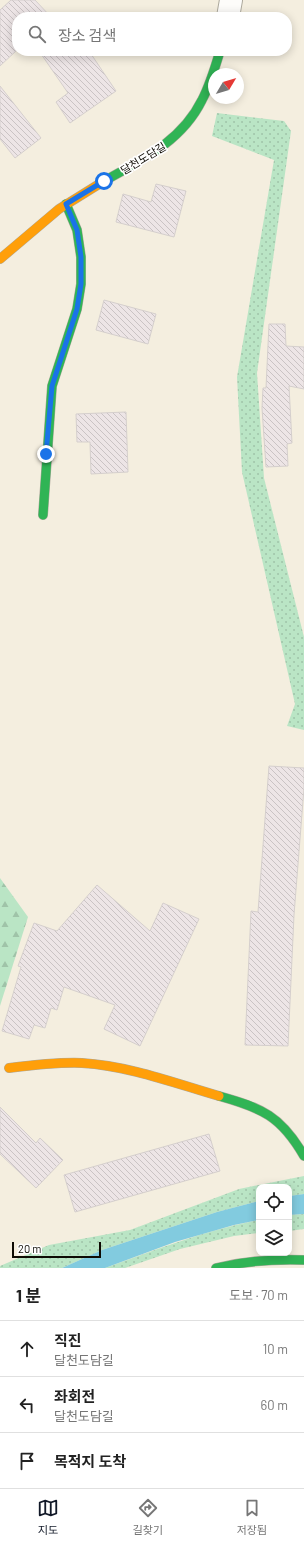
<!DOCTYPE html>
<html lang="ko">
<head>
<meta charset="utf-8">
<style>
	:root { --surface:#fff; --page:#f2f2f2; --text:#222; --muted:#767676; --line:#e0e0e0; --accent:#111827 }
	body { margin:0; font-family:Barlow,"Noto Sans KR",sans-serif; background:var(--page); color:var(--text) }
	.controls { position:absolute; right:12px; bottom:12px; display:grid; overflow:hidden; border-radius:8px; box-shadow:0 2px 10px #0003 }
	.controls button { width:36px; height:36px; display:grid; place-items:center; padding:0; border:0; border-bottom:1px solid var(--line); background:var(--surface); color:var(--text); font:20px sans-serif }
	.compass { position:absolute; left:208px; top:68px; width:36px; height:36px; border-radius:50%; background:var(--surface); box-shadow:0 2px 10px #0003; rotate:52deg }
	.scale { position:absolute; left:12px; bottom:10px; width:89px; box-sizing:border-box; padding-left:4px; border:2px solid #0e0b04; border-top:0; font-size:11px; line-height:14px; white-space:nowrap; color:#0e0b04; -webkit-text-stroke:3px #fff; paint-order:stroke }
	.stop { position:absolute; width:12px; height:12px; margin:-9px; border:3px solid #1a73e8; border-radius:50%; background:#fff }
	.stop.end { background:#1a73e8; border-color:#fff; box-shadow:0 1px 4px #0008 }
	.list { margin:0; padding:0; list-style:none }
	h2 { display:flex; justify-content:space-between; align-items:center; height:52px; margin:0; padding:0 16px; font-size:17px }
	h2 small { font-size:13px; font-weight:400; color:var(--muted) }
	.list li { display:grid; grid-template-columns:26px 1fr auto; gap:12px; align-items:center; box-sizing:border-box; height:56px; padding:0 16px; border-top:1px solid var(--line) }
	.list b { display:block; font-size:15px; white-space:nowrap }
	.list p { margin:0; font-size:13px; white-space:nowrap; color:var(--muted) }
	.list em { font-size:13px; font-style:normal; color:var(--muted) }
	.icon { flex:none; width:22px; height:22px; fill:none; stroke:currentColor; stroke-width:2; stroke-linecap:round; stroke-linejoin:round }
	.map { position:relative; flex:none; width:304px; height:1268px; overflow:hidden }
	.search { position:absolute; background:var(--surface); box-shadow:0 2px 10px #0003; left:12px; right:12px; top:12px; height:44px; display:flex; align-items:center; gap:10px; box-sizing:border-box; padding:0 14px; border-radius:16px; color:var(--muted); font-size:15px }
	.sheet { height:220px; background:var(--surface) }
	nav { display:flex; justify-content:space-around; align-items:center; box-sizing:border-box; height:56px; border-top:1px solid var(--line); background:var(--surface); font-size:11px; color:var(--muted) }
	nav a { display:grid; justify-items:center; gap:2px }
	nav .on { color:var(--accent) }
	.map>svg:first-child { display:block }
	.grass { fill:url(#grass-dots) }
	.forest { fill:url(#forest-firs) }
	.water { fill:#82cbdf }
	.building { fill:url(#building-back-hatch); stroke:#d5cfcd }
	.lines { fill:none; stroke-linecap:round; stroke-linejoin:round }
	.street-casing { stroke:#aca89c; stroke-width:24 }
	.fast-casing { stroke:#aca89c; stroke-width:10 }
	.slow-casing { stroke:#aca89c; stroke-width:10 }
	.street { stroke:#fdfcfa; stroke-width:22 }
	.fast { stroke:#30b455; stroke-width:9 }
	.slow { stroke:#ff9f0a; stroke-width:9 }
	.route { stroke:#1a73e8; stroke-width:5 }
	.labels { text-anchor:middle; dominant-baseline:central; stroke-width:3.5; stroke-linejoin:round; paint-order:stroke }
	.street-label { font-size:11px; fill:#0e0b04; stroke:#fff }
</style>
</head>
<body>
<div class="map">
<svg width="304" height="1268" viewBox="0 0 304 1268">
	<defs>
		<pattern id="grass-dots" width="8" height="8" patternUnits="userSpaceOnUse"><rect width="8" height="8" fill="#bae5c5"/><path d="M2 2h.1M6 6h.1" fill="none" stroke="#9fc3a8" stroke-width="1.8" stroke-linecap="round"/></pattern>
		<pattern id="forest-firs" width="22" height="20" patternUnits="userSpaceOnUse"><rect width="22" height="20" fill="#bae5c5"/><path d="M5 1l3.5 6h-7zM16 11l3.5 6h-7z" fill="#9fc3a8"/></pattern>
		<pattern id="building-back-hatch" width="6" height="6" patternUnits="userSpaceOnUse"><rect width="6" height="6" fill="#ede5e6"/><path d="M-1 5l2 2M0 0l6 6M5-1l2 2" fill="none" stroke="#cac3c4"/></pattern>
	</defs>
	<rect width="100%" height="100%" fill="#f4eedf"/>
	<path class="grass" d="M217 113 284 121 291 131 257 373 264 478 304 637V730L287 726 295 704 242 472 237 377 274 160 212 136Z
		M304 1176V1194L289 1196V1187H259V1201L217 1212 102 1250 62 1268H0V1266L49 1245 130 1230 239 1189Z
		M304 1214V1229L289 1231V1215Z
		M259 1220V1233L234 1236 180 1249 125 1268H105C156 1250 206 1230 259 1220Z"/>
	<path class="forest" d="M0 878 28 917 0 1006Z"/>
	<path class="water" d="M304 1194V1214L289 1215V1196Z
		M259 1201V1220L234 1225 175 1242 105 1268H62L102 1250 217 1212Z"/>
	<path class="building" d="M11 0H35L51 17H17V50L0 66V10Z
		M39 51H89L116 91 70 123 56 102 68 93Z
		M0 86 41 138 15 158 0 139Z
		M156 184 186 191 174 237 116 222 123 194 151 202Z
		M104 300 156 314 148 344 96 330Z
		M269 324H285L286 346 304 347V389L289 386 292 443 287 444 288 466 266 467 262 408 263 388H266Z
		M126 412 128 472 91 474 90 442H77L76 414Z
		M269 766 304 768V788L294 915 288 1046 245 1045 251 911 258 912Z
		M97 885 150 931 163 903 199 919 140 1046 104 1029 115 1005 64 987 57 1010 51 1008 45 1028 34 1025 29 1039 2 1031 21 967 18 966 34 923 57 931Z
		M0 1107 36 1143 40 1138 63 1160 36 1188 0 1154Z
		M209 1134 220 1171 75 1212 64 1175Z"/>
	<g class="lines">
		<g class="street-casing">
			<path id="street" d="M228 17 231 0"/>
		</g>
		<g class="fast-casing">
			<path id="fast" d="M104 181C142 160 182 141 202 100 210 85 215 68 220 51
				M43 515 52 386 77 309 81 284V257L77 230 66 204
				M219 1096C262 1108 281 1116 304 1156
				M216 1268C245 1261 274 1259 304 1260"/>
		</g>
		<g class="slow-casing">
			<path id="slow" d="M0 259 59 209 104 181
				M9 1068C33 1065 58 1062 82 1063 130 1066 174 1083 219 1096"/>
		</g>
		<use href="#street" class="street"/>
		<use href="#fast" class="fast"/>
		<use href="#slow" class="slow"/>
	</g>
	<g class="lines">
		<path class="route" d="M46 454 52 386 77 309 81 284V257L77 230 66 204 104 181"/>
	</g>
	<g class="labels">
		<g class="street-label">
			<text transform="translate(143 158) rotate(-31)">달천도담길</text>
		</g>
	</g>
</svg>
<div class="controls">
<button><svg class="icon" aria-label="locate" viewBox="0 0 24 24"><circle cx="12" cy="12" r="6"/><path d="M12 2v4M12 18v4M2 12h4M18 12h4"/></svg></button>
<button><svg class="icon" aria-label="layers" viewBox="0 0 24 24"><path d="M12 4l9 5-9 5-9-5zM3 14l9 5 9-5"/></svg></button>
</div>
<svg class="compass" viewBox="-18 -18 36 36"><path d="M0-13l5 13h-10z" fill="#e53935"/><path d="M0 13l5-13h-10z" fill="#767676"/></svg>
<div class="scale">20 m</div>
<div class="stop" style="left:104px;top:181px"></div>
<div class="stop end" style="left:46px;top:454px"></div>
<div class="search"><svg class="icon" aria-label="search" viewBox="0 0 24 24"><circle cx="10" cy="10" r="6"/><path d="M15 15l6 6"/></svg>장소 검색</div>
</div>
<section class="sheet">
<h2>1 분<small>도보 · 70 m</small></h2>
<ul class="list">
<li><svg class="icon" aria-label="ahead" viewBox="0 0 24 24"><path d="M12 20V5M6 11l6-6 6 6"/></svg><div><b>직진</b><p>달천도담길</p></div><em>10 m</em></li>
<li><svg class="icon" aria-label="left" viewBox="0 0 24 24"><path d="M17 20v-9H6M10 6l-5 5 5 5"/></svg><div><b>좌회전</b><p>달천도담길</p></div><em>60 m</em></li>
<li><svg class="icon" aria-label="arrive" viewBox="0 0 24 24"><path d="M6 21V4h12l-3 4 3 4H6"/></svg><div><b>목적지 도착</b></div></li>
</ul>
</section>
<nav>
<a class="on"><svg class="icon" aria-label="map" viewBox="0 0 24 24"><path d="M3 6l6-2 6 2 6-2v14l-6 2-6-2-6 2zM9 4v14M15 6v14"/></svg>지도</a>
<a><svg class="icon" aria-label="directions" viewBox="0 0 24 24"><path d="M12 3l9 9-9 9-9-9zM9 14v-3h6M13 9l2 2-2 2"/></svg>길찾기</a>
<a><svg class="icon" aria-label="saved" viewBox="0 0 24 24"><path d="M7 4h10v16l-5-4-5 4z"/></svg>저장됨</a>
</nav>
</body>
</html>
